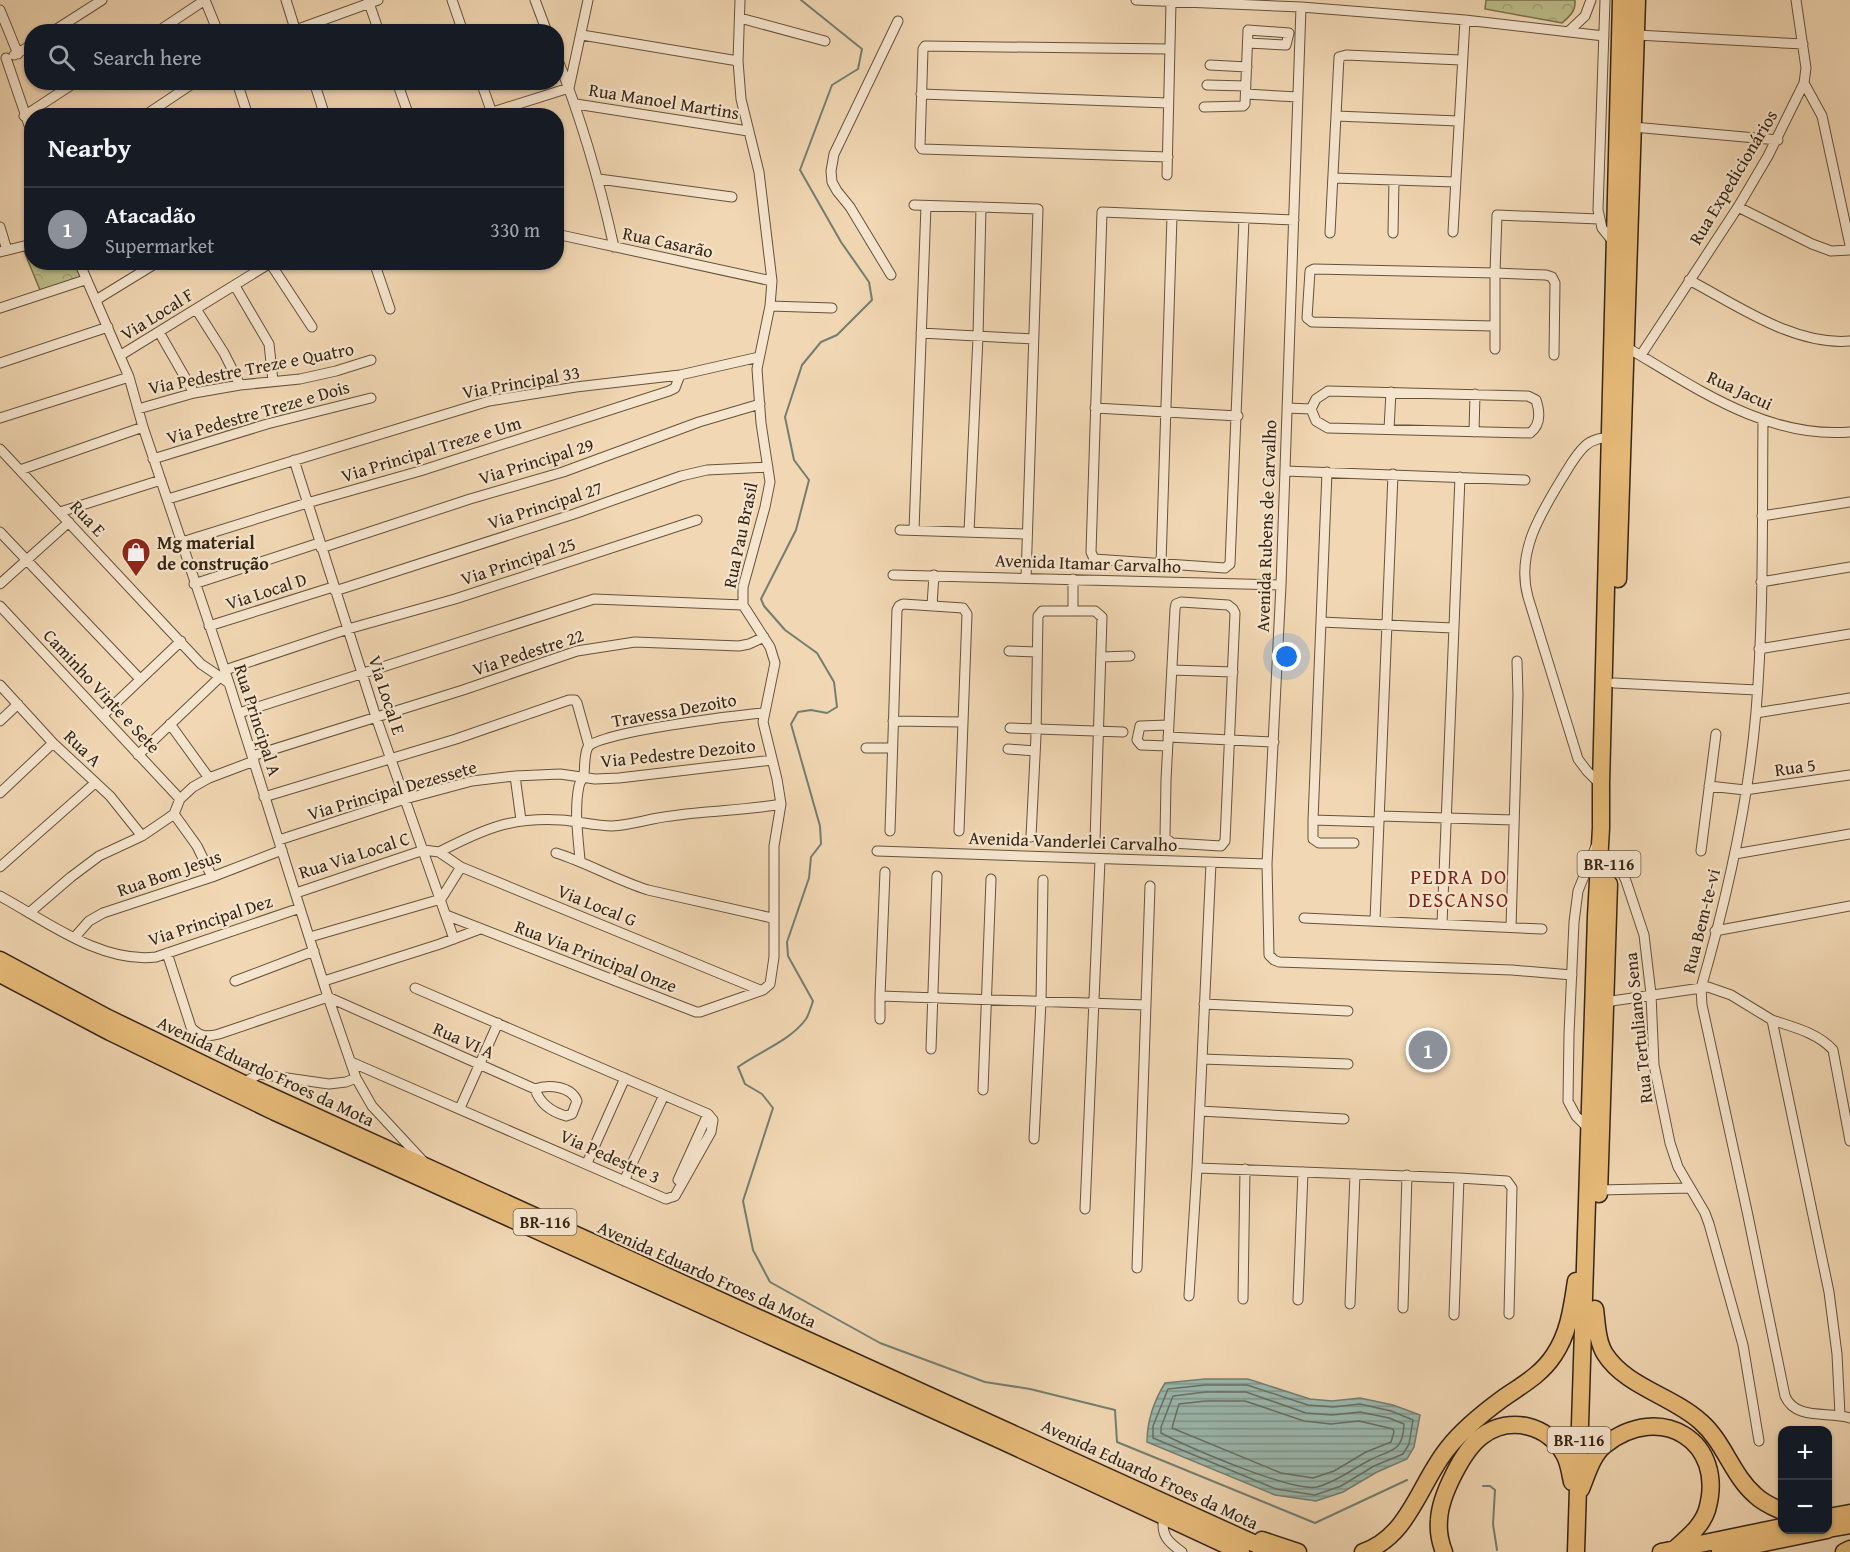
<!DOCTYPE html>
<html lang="en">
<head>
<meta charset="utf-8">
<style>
	:root { --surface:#171b24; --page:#242831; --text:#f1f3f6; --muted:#9ea1a6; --line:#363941; --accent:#8c9099 }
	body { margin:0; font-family:"Gentium Book Plus",serif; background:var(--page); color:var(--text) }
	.controls { position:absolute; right:18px; bottom:18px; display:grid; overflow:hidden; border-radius:12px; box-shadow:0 2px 4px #0004 }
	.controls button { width:54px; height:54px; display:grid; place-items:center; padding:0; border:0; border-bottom:2px solid var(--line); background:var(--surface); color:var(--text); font:30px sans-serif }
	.you { position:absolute; left:1287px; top:657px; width:21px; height:21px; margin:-15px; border:4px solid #fff; border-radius:50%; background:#1a73e8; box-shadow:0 0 0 9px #1a73e833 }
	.badge { display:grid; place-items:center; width:39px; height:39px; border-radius:50%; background:var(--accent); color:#fff; font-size:20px; font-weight:700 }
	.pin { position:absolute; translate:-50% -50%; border:3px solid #fff; box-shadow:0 2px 6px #0006 }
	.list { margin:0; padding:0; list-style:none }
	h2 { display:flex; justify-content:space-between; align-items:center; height:78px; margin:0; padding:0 24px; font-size:26px }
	h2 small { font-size:20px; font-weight:400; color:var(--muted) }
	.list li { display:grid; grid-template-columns:39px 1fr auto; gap:18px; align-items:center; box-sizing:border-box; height:84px; padding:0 24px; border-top:2px solid var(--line) }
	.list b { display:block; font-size:22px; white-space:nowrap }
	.list p { margin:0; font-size:20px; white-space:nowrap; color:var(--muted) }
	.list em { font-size:20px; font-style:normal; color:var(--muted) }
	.icon { flex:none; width:33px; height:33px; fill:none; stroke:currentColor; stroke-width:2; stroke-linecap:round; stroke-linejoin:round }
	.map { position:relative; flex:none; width:1850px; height:1552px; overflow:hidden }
	.search { position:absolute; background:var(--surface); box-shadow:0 2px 4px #0004; left:24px; top:24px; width:540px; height:66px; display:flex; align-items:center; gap:15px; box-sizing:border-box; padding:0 21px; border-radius:24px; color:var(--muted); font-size:22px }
	.panel { position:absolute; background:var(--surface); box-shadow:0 2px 4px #0004; left:24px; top:108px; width:540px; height:162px; border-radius:24px }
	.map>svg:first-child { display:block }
	.forest { fill:url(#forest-crowns); stroke:#79724f; stroke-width:1.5 }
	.water { fill:url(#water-rules); stroke:#737e71; stroke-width:1.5 }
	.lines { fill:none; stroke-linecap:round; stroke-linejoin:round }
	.shore { stroke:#686f62; stroke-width:1.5 }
	.stream { stroke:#737e71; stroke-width:2 }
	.minor-casing { stroke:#65523b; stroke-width:11 }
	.trunk-casing { stroke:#362513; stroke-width:19 }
	.minor { stroke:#f6e5ce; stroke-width:9 }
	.trunk { stroke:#e8bc7a; stroke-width:16 }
	.labels { text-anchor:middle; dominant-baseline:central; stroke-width:4.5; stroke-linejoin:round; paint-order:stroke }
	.shield { fill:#f6e5ce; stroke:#705f4b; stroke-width:1.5 }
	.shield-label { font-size:16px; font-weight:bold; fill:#362513 }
	.street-label { font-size:18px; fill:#362513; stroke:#f6e5ce }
	.poi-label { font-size:18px; font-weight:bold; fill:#362513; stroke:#f6e5ce; text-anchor:start }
	.neighbourhood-label { font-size:20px; letter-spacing:1.5px; fill:#7a1f14; stroke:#f6e5ce }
</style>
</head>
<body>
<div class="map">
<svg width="1850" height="1552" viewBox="0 0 1850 1552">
	<defs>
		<pattern id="forest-crowns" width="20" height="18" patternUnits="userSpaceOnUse" patternTransform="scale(1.5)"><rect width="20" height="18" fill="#bcbe8b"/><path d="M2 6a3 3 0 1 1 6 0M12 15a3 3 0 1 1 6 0" fill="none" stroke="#a2a377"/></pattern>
		<pattern id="water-rules" width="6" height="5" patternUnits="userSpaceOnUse" patternTransform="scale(1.5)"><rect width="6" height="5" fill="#9bb9b0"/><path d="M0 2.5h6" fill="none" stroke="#7f968e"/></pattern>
	</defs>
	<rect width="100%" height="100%" fill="#f1d7b3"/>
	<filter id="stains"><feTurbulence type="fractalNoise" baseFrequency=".00333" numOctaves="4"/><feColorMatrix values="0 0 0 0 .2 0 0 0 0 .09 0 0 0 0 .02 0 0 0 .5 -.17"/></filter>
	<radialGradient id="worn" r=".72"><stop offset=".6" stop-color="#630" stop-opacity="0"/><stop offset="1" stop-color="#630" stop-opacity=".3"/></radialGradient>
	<path class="forest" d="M1486 0H1575C1576 11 1570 16 1562 23L1485 9Z
		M31 249 32 262 74 263 81 278 40 290 24 251Z"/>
	<path class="water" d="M1205 1379H1248L1310 1399 1332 1401 1360 1398 1393 1405 1420 1415 1414 1447 1407 1459 1377 1472 1343 1492 1316 1501 1275 1495 1147 1442C1147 1421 1154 1401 1165 1383Z"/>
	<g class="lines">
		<path class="shore" d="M1205 1385H1247L1308 1405 1333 1407 1360 1404 1391 1411 1413 1420 1409 1444 1403 1454 1374 1466 1341 1486 1315 1495 1276 1489 1153 1438V1426L1168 1389Z
			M1206 1392H1246L1306 1413 1332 1415 1360 1412 1389 1418 1404 1424C1403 1453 1391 1449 1370 1460 1352 1469 1337 1482 1317 1487 1291 1492 1188 1447 1161 1433V1427L1173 1396Z
			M1206 1401H1245L1304 1421 1331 1424 1359 1421 1393 1429 1394 1432 1391 1442 1366 1452 1334 1471 1313 1478 1281 1473 1172 1428 1179 1404Z"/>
		<path class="stream" d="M801 0 862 49 858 69 832 85 800 170 841 242 869 282 872 300 837 335 821 342 802 365 785 417 794 460 809 480 796 530 761 599 764 606 785 630 817 653 834 682 837 707 827 713 811 710 798 712 791 724 820 826 821 844 811 857 809 878 787 942 788 956 813 1001C811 1007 809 1014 806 1019 790 1041 760 1051 738 1067L745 1084 762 1094 773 1108 743 1201 753 1250 770 1282 880 1343 985 1382 1030 1389 1115 1410 1117 1442 1315 1523 1407 1480
			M1483 1486H1490L1495 1490 1493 1524 1497 1550"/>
		<g class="minor-casing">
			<path id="minor" d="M205 0 218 32
				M286 0 296 32
				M368 0 379 32
				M452 0 463 32
				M535 0 547 32
				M1136 0 1301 7 1465 20 1604 36
				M1605 0 1598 210 1602 228 1614 243
				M1301 7 1281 585 1267 864 1269 955 1274 960 1279 962 1512 970 1572 975
				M0 10 18 54
				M740 18 825 41
				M52 32 102 0
				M157 32 205 0
				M290 32 378 0
				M1568 32 1585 16 1591 0
				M582 35 738 61
				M1637 35 1803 44
				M14 55 32 45
				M556 55C582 120 599 179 614 247
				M6 58 32 134
				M1210 65 1247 67
				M237 82 248 116
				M314 82 325 116
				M397 82 409 116
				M481 82 493 116
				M1804 83 1822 116 1850 245
				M1207 85 1246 86
				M569 88 588 0
				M921 94 1168 103
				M1246 94 1298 97
				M576 104 748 131
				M1204 107 1243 106 1245 104 1248 30 1289 33 1286 45 1248 43
				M24 116 76 82
				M144 116 195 82
				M480 116 569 88
				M1336 116 1458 121
				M1633 127 1778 140
				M1168 157 922 149 920 146 923 49 925 46 1169 49
				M1167 175 1171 2
				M1333 178 1455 182
				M599 179 732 197
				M914 205 1038 209 1026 578
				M1738 207 1812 244 1831 251 1850 250
				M1244 218 1230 564 1225 568 1094 559 1091 552 1102 212 1294 220
				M0 227 7 250
				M1453 232 1465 20
				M1330 233 1339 57 1346 55 1461 60
				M1393 233 1394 180
				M556 234 772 281
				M0 252 32 244
				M79 262 129 377 143 427 229 683 328 997 356 1078 372 1106 423 1161
				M308 262H318
				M374 262 390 309
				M270 263 312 327
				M891 275 850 207 837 191 832 182 831 171 834 154 898 21
				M1689 280C1737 305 1794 346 1850 341
				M235 286 269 344 273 381
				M96 300 158 262
				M770 306 832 308
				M0 308 85 280
				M196 309 224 353 240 385
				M1494 326 1312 322 1307 318 1310 271 1314 269 1495 273 1497 215 1599 219
				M159 332 194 393
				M921 333 1033 339
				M1626 347C1695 387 1766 439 1850 432
				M1495 349V273L1546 275 1552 277 1555 283 1554 355
				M121 355 272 262
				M1641 355 1738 207 1768 156 1804 83 1806 68 1796 0
				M0 363 108 327
				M1095 408 1238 416
				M1287 408 1311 409 1316 421 1328 428 1530 433C1541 425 1540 412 1536 400L1528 396 1328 391 1316 399 1311 409
				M138 409 194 393 240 385 300 379 336 371 371 360
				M0 418 129 377
				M1763 421C1762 517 1764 615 1756 712 1748 805 1727 898 1701 988L1702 1005 1747 1211 1785 1396C1796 1421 1828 1411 1850 1418
				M1389 429 1391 392
				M1474 432 1475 394
				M0 449 201 664 229 683
				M153 459 267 424 371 398
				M294 460 376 717 454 939
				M20 470 143 427
				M1285 471 1525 480
				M168 499 489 401 576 387 680 375 759 357
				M60 512 161 480
				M1762 516 1850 502
				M900 530 1026 534
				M914 530 926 206
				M0 532 139 678
				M969 532 978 337 981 207
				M182 542 307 503 420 471 669 391 675 388 680 375
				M321 548 470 499 563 472 699 422 760 404
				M1161 564 1172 216
				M893 575 1281 585
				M1761 582 1850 567
				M0 584 69 522
				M194 584 319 543
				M335 591 574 514 681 476 707 470 768 467
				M1181 602 1228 605 1233 609 1235 613 1225 841 1221 846 1172 843 1165 838 1166 780 1175 609 1176 604Z
				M932 605 934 575
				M0 606 180 799
				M1073 610V579
				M1321 622 1453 628
				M209 626 333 587
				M1759 649 1850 634
				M1009 651 1037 652
				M1101 657 1130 656
				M225 670 348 629 455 599 697 520
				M1172 670 1233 672
				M1614 683 1757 690
				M0 685 53 743 110 796 142 836
				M239 713 594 599 743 605
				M1756 713 1850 698
				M103 715 181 641
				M0 721 18 704
				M893 721 962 722
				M170 724 209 778
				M1010 728 1123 732
				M1168 737 1274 742
				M1167 746 1141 745 1137 740 1140 726 1168 725
				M866 748H892
				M1008 749 1035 751
				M138 755 219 678
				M252 756 463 690 577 651 635 642 739 646 749 644 764 637
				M515 776 521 820
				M1600 784 1587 771 1578 759 1528 597C1516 554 1539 516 1561 480 1568 469 1575 455 1585 446 1592 439 1602 438 1611 437
				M1709 786 1745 790 1850 775
				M0 793 53 743
				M264 797 456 739 569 700H575L577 703 589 746
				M174 814 197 846 212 877
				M1380 816 1514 820
				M1313 820 1327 472
				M890 831 897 610 899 606 903 604 963 608 967 614 959 831
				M1031 837 1036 736 1038 616 1042 611H1095L1102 617 1095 841
				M279 840 405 799 472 781 515 776 560 774 595 779 619 778 772 760
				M1354 843H1319L1313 839V820L1379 822
				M877 851 1267 864
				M1701 851 1716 734
				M439 852C484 829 510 817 561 820 578 821 595 826 612 826 632 825 651 818 671 816 708 810 744 811 781 804
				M556 853C588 863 616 880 648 890L772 918
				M1735 854 1850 834
				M1609 856 1621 870 1626 881 1644 935 1651 994 1654 1065 1670 1143 1678 1167 1705 1213 1709 1224 1743 1345 1759 1441
				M580 860C578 836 574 810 579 786 580 781 583 779 584 774 585 766 584 754 588 747 598 732 740 715 764 713
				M0 867 95 783
				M885 872 880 996 1146 1005
				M296 893 424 850 439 852 461 867 760 990
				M0 896C46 921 102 964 156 957L300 908
				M29 913 71 877 99 856 142 836 167 819 174 814 180 799 193 787 209 778 254 761
				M446 915 696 1012H700L763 990 770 984 774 957V846L781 804 777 779 763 722 775 663 770 647 743 605V587L765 507 770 482 761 423 757 369 770 306 772 281 759 172 741 99 738 61 740 0
				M1304 918 1542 929
				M1375 921 1393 474
				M1442 924 1460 477
				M1511 927 1518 695 1517 661
				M1715 931 1850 906
				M310 937 441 899 461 867
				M74 938 89 921 103 913 212 877 282 850
				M167 953 191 1027C199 1037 207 1037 219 1034L328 997 535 1089C540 1104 552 1112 566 1116L572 1114 577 1101C571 1086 548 1084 535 1089
				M235 981 314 951
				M324 981 440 944 480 929
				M1605 1002 1708 987 1731 995 1772 1020 1829 1292 1837 1354 1840 1415
				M1204 1004 1348 1011
				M880 1019V996
				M1772 1020C1793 1027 1818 1033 1833 1050L1850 1141
				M931 1049 937 876
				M1202 1059 1348 1064
				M351 1062 666 1199 675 1196 711 1132 713 1120 708 1114 415 988
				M243 1083 259 1074 329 1084 346 1082 356 1078
				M983 1090 991 879
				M460 1108 498 1023
				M1200 1111 1344 1119
				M1589 1129 1576 1116 1568 1101 1569 1034 1574 922 1578 891 1596 846
				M1034 1139 1041 1002 1043 880
				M587 1163 625 1078
				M1197 1168 1459 1178 1507 1181 1512 1188 1509 1314
				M678 1180 708 1114
				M624 1181 664 1095
				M1599 1190 1690 1188
				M1085 1209 1100 860
				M1137 1268 1150 886
				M1189 1296 1197 1168 1211 863
				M1243 1299 1245 1169
				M1298 1300 1303 1172
				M1350 1304 1355 1174
				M1403 1308 1407 1175
				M1454 1315 1459 1178
				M1164 1516C1160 1535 1168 1542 1182 1552"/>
		</g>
		<g class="trunk-casing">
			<path id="trunk" d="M1618 579 1637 0
				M0 960 108 1018 242 1083 1273 1552
				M0 974 110 1032 275 1112 998 1439 1241 1552
				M1599 1194 1609 884
				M1595 1309C1597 1324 1597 1341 1605 1354 1626 1387 1673 1396 1701 1422 1724 1442 1732 1475 1755 1495 1763 1503 1773 1507 1782 1511
				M1581 1489C1587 1475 1592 1455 1605 1445 1660 1401 1727 1441 1707 1510 1702 1526 1688 1537 1676 1548
				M1828 1517 1850 1513
				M1828 1529 1850 1525
				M1262 1540 1298 1552
				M1363 1552C1409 1537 1420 1482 1448 1448 1463 1429 1483 1413 1502 1399 1522 1385 1541 1375 1554 1355 1569 1333 1572 1307 1576 1281
				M1444 1552C1440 1542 1438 1531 1439 1520 1440 1496 1463 1450 1482 1436 1510 1415 1549 1425 1565 1456 1569 1464 1570 1473 1572 1482
				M1576 1552 1596 916 1601 828V784C1608 523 1614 261 1621 0
				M1661 1552 1782 1527
				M1720 1552 1827 1530
				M1844 1552 1850 1549"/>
		</g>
		<use href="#minor" class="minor"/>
		<use href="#trunk" class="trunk"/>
	</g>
	<defs>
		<g id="shop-pin" transform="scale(1.5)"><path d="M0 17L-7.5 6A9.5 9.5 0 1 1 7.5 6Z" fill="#8f2418" stroke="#f6e5ce"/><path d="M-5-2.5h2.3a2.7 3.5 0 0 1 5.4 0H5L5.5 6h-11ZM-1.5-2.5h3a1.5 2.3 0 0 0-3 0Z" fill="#fff"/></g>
	</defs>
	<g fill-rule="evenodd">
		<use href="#shop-pin" x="136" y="552"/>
	</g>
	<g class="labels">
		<g class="shield">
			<rect x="1577.5" y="851" width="63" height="26" rx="4.5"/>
			<rect x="513.5" y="1209" width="63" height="26" rx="4.5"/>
			<rect x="1547.5" y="1427" width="63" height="26" rx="4.5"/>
		</g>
		<g class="shield-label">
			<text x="1609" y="864">BR-116</text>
			<text x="545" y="1222">BR-116</text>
			<text x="1579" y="1440">BR-116</text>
		</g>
		<g class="street-label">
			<text transform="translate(664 101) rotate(9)">Rua Manoel Martins</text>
			<text transform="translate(1733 177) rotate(-59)">Rua Expedicionários</text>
			<text transform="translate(668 242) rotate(12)">Rua Casarão</text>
			<text transform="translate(157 314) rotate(-32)">Via Local F</text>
			<text transform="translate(251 368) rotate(-11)">Via Pedestre Treze e Quatro</text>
			<text transform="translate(521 382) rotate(-10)">Via Principal 33</text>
			<text transform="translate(1740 390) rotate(25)">Rua Jacui</text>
			<text transform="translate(258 412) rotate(-16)">Via Pedestre Treze e Dois</text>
			<text transform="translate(431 449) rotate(-17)">Via Principal Treze e Um</text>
			<text transform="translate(536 461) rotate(-17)">Via Principal 29</text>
			<text transform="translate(545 505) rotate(-18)">Via Principal 27</text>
			<text transform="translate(88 518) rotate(47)">Rua E</text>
			<text transform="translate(1266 526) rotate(-88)">Avenida Rubens de Carvalho</text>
			<text transform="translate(740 535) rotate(-78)">Rua Pau Brasil</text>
			<text transform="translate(518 561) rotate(-18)">Via Principal 25</text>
			<text transform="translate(1088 563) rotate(2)">Avenida Itamar Carvalho</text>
			<text transform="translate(266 591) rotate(-18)">Via Local D</text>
			<text transform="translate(528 652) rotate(-18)">Via Pedestre 22</text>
			<text transform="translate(102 691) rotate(47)">Caminho Vinte e Sete</text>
			<text transform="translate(387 695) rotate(72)">Via Local E</text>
			<text transform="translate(674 710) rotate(-10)">Travessa Dezoito</text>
			<text transform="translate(258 720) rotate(72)">Rua Principal A</text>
			<text transform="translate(83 748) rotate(44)">Rua A</text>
			<text transform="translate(678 753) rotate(-6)">Via Pedestre Dezoito</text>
			<text transform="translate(1795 767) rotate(-8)">Rua 5</text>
			<text transform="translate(392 790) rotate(-16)">Via Principal Dezessete</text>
			<text transform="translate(1073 841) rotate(2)">Avenida Vanderlei Carvalho</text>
			<text transform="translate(354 855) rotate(-18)">Rua Via Local C</text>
			<text transform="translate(169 873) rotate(-19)">Rua Bom Jesus</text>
			<text transform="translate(597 905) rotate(22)">Via Local G</text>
			<text transform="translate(210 920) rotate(-18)">Via Principal Dez</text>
			<text transform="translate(1701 921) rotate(-76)">Rua Bem-te-vi</text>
			<text transform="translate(596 956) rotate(21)">Rua Via Principal Onze</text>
			<text transform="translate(1638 1028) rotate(-96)">Rua Tertuliano Sena</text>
			<text transform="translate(464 1040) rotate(24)">Rua VI A</text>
			<text transform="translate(266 1071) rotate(25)">Avenida Eduardo Froes da Mota</text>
			<text transform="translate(610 1156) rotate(24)">Via Pedestre 3</text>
			<text transform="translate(707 1274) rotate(24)">Avenida Eduardo Froes da Mota</text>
			<text transform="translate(1150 1474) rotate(25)">Avenida Eduardo Froes da Mota</text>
		</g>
		<g class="poi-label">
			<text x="157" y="542">Mg material<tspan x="157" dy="21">de construção</tspan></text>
		</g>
		<g class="neighbourhood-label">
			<text x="1459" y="876">PEDRA DO<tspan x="1459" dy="23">DESCANSO</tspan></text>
		</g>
	</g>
	<rect width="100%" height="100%" filter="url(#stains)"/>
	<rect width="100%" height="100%" fill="url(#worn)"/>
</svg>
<div class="controls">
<button>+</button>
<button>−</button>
</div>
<div class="you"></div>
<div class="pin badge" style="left:1428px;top:1050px">1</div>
<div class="search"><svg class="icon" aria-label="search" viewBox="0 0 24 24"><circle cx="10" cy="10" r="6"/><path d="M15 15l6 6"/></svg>Search here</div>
<section class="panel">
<h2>Nearby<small></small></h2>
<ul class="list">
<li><span class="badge">1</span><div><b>Atacadão</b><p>Supermarket</p></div><em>330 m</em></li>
</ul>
</section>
</div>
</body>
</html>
